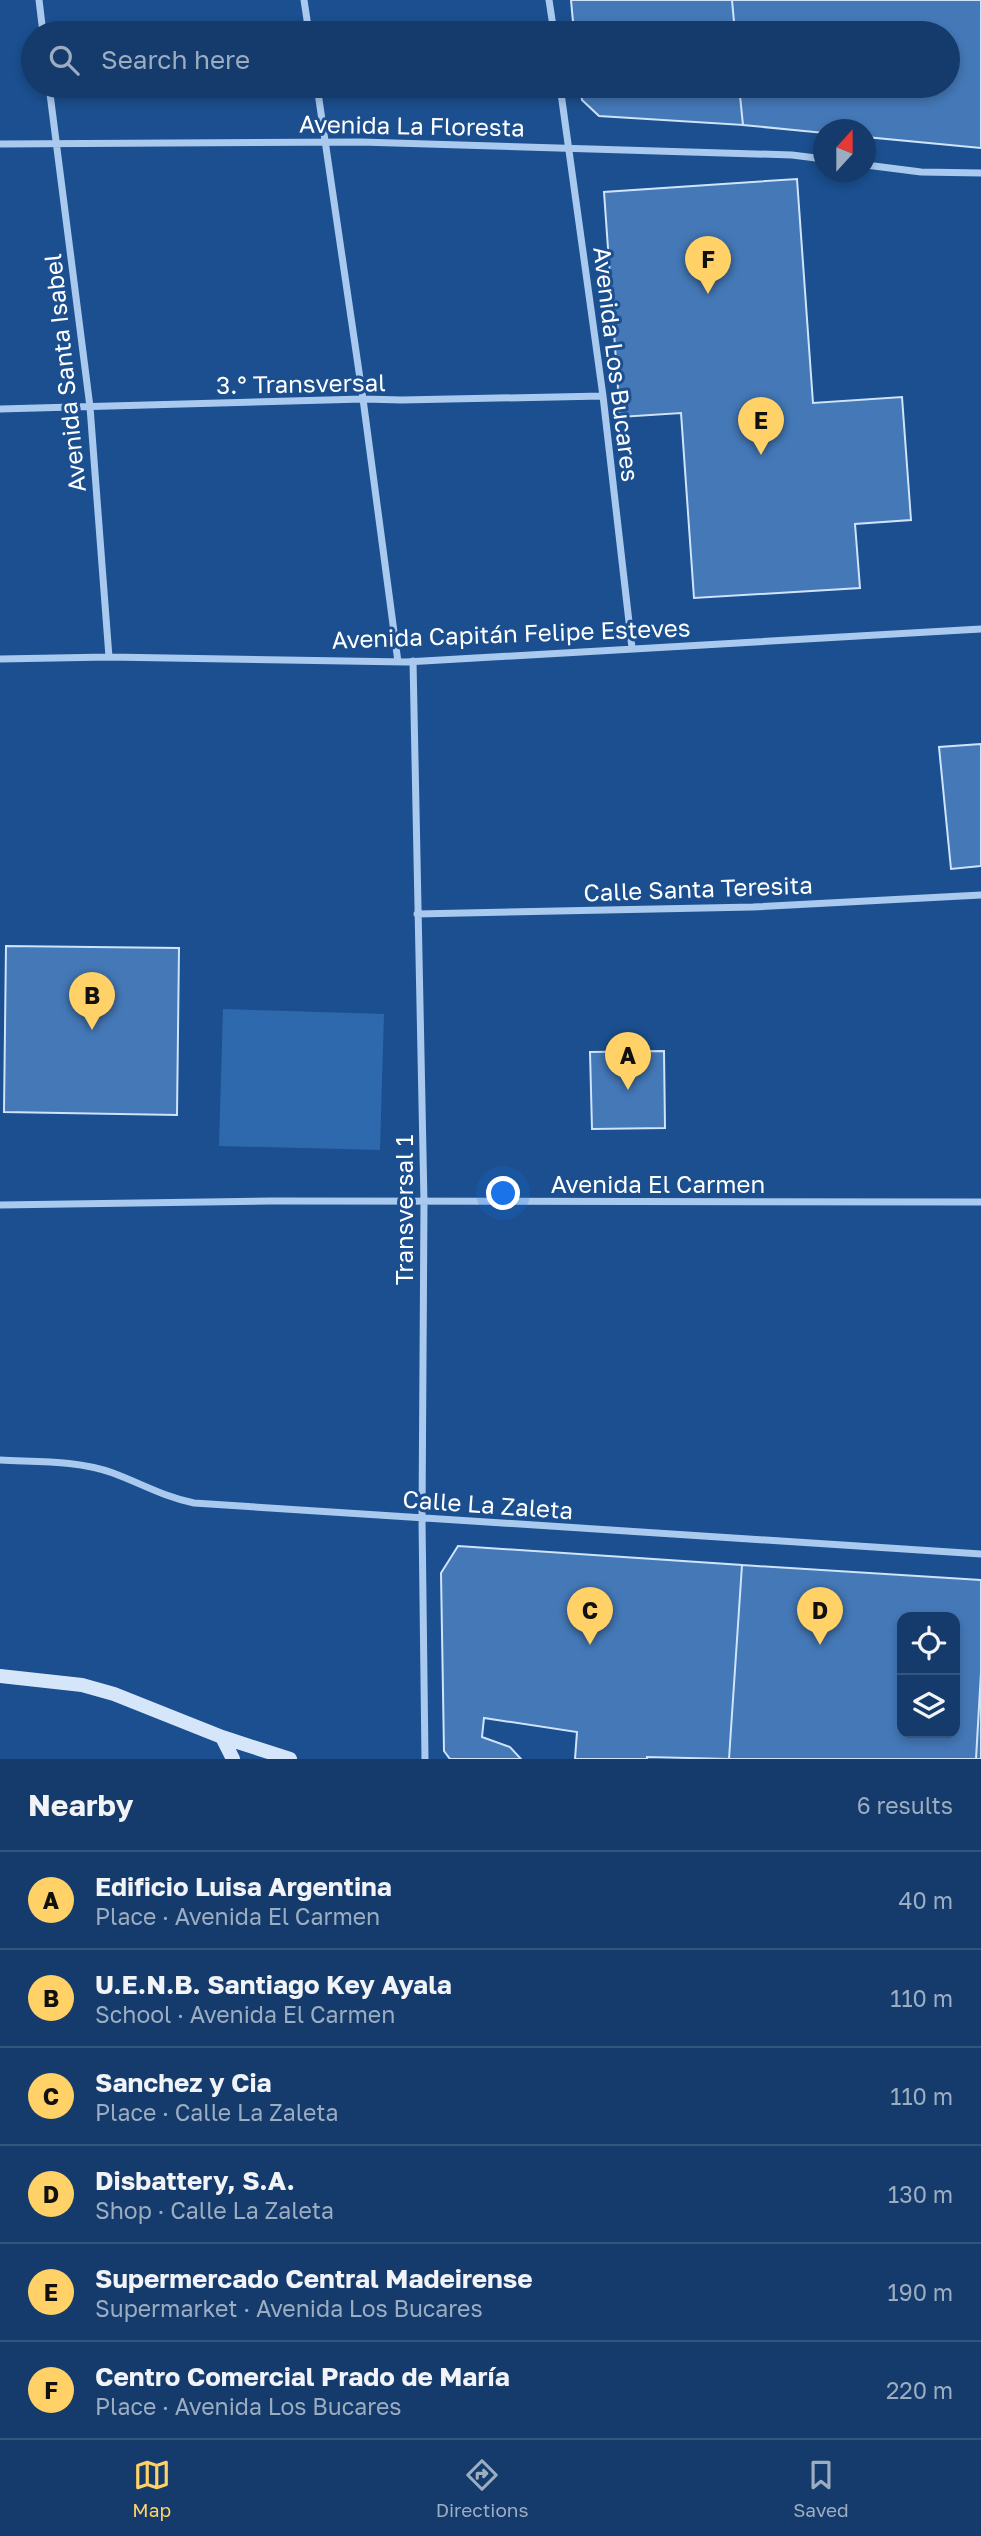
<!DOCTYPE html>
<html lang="en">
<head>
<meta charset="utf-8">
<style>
	:root { --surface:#143b6b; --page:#1d4271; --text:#f1f3f6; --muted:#9dadc1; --line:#33557e; --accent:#ffd166 }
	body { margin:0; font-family:"Golos Text",sans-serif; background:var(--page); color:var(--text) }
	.controls { position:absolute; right:21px; bottom:21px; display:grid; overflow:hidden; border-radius:14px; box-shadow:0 4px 10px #0003 }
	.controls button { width:63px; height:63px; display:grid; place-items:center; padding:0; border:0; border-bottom:2px solid var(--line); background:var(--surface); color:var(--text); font:35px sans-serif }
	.compass { position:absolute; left:813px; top:119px; width:63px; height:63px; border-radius:50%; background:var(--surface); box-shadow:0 4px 10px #0003; rotate:21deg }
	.you { position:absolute; left:504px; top:1194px; width:24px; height:24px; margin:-18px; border:5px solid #fff; border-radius:50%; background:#1a73e8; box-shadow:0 0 0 10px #1a73e833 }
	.badge { display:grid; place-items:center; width:46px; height:46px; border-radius:50%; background:var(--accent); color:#111; font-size:23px; font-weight:700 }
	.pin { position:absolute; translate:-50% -58px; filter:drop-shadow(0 2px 4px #0008) }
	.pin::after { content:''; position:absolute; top:37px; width:24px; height:21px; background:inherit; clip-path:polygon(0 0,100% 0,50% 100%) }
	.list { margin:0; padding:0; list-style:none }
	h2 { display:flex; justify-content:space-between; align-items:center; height:91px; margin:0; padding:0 28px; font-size:30px }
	h2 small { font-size:23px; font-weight:400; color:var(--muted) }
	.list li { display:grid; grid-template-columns:46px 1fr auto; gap:21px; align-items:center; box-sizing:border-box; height:98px; padding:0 28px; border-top:2px solid var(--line) }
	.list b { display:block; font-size:26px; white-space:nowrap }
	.list p { margin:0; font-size:23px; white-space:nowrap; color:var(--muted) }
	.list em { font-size:23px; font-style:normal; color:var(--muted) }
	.icon { flex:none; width:38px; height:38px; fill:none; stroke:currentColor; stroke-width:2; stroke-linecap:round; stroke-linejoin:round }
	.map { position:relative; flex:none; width:981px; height:1759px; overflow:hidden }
	.search { position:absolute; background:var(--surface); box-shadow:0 4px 10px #0003; left:21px; right:21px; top:21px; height:77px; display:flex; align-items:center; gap:18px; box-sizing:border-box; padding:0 24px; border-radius:38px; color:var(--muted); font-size:26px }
	.sheet { height:679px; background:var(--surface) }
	nav { display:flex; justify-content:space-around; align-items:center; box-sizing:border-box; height:98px; border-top:2px solid var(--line); background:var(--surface); font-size:19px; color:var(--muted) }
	nav a { display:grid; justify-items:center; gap:4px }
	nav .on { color:var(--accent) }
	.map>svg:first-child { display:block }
	.green { fill:#2e69ad }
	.building { fill:#4478b7; stroke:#cfe3fa; stroke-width:2; fill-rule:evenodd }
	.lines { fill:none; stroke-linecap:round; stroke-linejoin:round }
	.street { stroke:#a9c9ee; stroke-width:7 }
	.secondary { stroke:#d6e6fa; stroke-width:14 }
	.labels { text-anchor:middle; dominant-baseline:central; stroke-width:6; stroke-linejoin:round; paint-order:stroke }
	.street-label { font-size:24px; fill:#fff; stroke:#1b4f8f }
</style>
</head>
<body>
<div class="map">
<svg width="981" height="1759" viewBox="0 0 981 1759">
	<rect width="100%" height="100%" fill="#1b4f8f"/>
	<path class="green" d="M223 1009 384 1014 380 1150 219 1146Z"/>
	<path class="building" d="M571 0H732L735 33H574Z
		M732 0H981V148L866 137V130H824V133L743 125 739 86H948V33H735Z
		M580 86H739L743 125 599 116 582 100Z
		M797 179 813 403 902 397 911 520 855 524 860 588 694 598 681 413 620 417 604 192Z
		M981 744V866L951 869 939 747Z
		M6 946 179 948 177 1115 4 1112Z
		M664 1051 665 1128 592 1129 590 1052Z
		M458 1546 742 1565 729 1759 647 1757V1759H575L577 1732 484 1718 482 1737 510 1747 521 1759H450L444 1751 441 1573Z
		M742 1565 981 1580V1672L976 1759H729ZM902 1617H955V1733H902Z
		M981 1672V1759H976Z"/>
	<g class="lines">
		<path class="street" d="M39 0 43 33
			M304 0 309 33
			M549 0 554 33
			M49 86 90 407 109 657
			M317 86 363 399 398 662
			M560 86 603 396 632 648
			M0 144 361 142 792 155 824 159
			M866 165 921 172 981 173
			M0 409 363 399 402 400 603 396
			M0 659 109 657 406 662 981 629
			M413 661 424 1202 422 1519 425 1759
			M417 914 753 907 981 895
			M0 1205 270 1201 981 1202
			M0 1460C37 1462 77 1460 113 1473 140 1483 164 1497 194 1503L981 1554"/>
		<path class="secondary" d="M0 1676 82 1685 114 1694 222 1737 290 1759
			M222 1737 233 1759"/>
	</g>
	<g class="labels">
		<g class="street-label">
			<text transform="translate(412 125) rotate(1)">Avenida La Floresta</text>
			<text transform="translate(617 364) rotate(83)">Avenida Los Bucares</text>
			<text transform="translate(64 373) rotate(-96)">Avenida Santa Isabel</text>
			<text transform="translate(301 383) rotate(-1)">3.° Transversal</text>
			<text transform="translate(511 633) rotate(-2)">Avenida Capitán Felipe Esteves</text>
			<text transform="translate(698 888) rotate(-2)">Calle Santa Teresita</text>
			<text x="658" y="1183">Avenida El Carmen</text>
			<text transform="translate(403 1210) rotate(-90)">Transversal 1</text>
			<text transform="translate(488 1504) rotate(4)">Calle La Zaleta</text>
		</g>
	</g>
</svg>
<div class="controls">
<button><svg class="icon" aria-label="locate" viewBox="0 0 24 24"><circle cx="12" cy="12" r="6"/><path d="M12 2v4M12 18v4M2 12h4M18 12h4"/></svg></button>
<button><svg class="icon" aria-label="layers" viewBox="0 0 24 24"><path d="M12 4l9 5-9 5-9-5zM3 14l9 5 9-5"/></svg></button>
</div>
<svg class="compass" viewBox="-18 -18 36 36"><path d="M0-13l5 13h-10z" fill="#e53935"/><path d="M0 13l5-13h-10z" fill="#9dadc1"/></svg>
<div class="you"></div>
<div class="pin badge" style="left:628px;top:1090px">A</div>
<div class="pin badge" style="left:92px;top:1030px">B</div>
<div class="pin badge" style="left:590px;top:1645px">C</div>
<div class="pin badge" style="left:820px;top:1645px">D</div>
<div class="pin badge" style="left:761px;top:455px">E</div>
<div class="pin badge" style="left:708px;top:294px">F</div>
<div class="search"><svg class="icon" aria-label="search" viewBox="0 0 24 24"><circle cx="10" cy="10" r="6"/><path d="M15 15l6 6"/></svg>Search here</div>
</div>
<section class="sheet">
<h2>Nearby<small>6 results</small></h2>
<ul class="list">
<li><span class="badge">A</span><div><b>Edificio Luisa Argentina</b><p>Place · Avenida El Carmen</p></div><em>40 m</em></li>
<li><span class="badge">B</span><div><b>U.E.N.B. Santiago Key Ayala</b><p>School · Avenida El Carmen</p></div><em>110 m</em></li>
<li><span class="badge">C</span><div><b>Sanchez y Cia</b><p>Place · Calle La Zaleta</p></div><em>110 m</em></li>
<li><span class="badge">D</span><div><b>Disbattery, S.A.</b><p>Shop · Calle La Zaleta</p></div><em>130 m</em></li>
<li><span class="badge">E</span><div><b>Supermercado Central Madeirense</b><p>Supermarket · Avenida Los Bucares</p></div><em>190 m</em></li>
<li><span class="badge">F</span><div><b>Centro Comercial Prado de María</b><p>Place · Avenida Los Bucares</p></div><em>220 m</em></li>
</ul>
</section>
<nav>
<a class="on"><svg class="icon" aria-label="map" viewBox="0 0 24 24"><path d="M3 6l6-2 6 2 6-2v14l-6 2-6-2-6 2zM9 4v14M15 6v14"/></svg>Map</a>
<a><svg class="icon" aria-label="directions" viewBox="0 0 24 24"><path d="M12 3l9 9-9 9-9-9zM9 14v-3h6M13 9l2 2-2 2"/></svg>Directions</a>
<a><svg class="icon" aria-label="saved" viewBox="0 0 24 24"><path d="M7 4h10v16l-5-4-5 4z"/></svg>Saved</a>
</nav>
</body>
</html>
